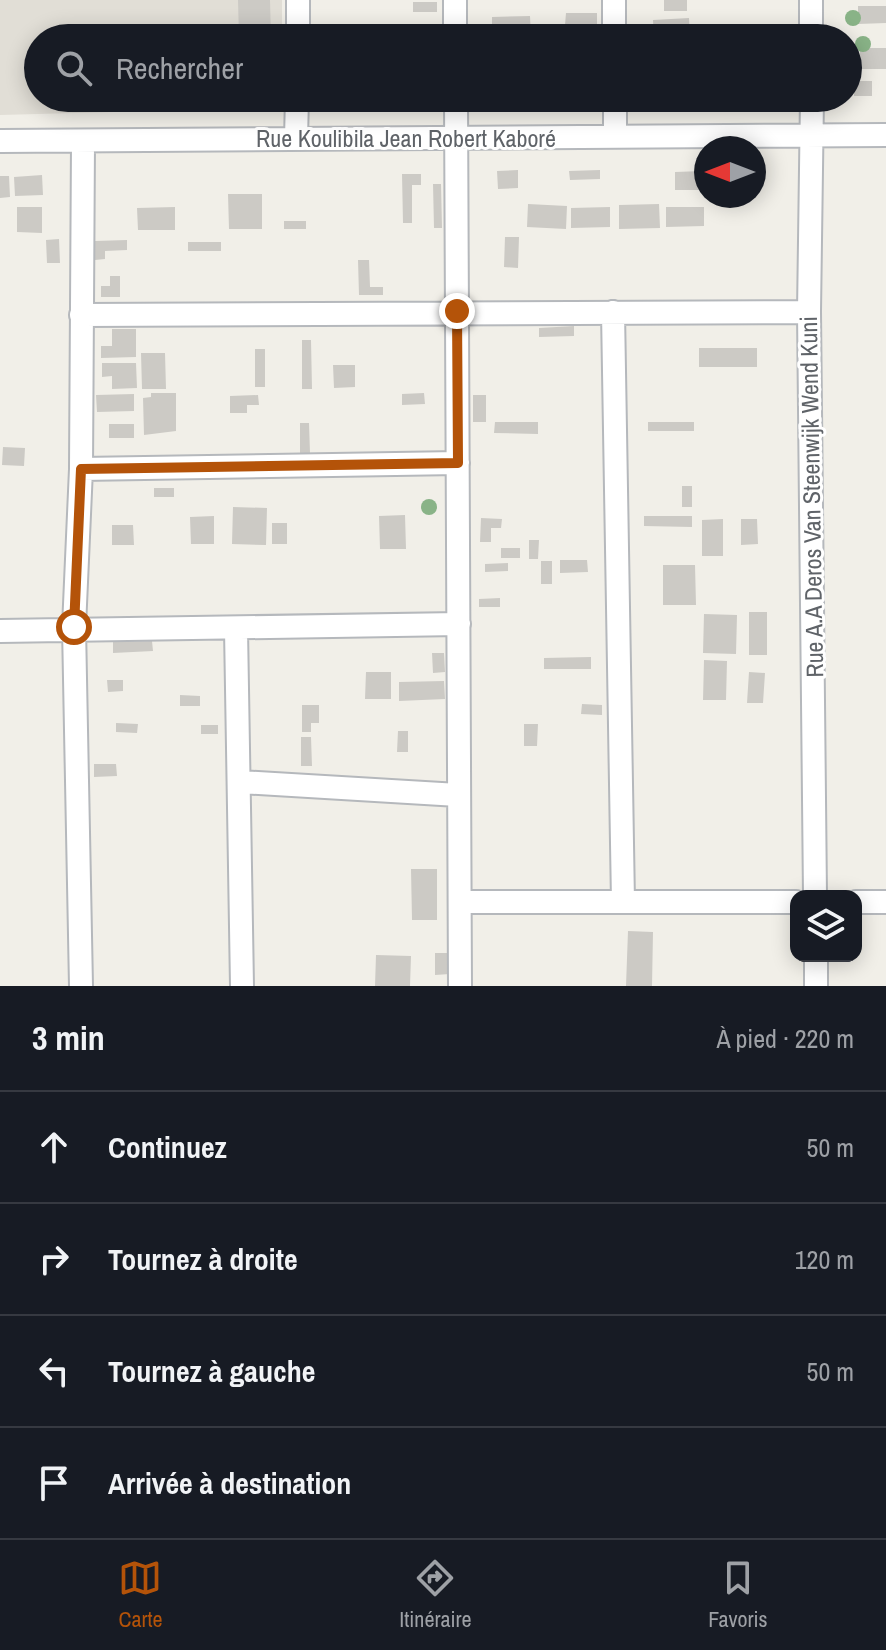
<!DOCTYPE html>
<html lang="fr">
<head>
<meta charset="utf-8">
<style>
	:root { --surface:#171b24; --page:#242831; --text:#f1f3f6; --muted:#9ea1a6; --line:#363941; --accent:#b45309 }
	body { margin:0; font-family:"Archivo Narrow",sans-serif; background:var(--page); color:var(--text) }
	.controls { position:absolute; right:24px; bottom:24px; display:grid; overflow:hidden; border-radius:16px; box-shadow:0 4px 20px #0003 }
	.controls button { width:72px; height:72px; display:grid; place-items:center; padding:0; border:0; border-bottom:2px solid var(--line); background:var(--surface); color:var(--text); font:40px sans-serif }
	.compass { position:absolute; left:694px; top:136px; width:72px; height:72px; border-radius:50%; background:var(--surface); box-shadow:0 4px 20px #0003; rotate:270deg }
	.stop { position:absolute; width:24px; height:24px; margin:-18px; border:6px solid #b45309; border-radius:50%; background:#fff }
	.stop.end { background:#b45309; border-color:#fff; box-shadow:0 2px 8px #0008 }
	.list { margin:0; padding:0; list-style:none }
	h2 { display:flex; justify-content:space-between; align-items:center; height:104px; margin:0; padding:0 32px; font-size:34px }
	h2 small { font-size:26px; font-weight:400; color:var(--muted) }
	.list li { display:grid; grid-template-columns:52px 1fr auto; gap:24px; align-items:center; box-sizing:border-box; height:112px; padding:0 32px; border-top:2px solid var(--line) }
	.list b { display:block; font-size:30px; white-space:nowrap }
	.list em { font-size:26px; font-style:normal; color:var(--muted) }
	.icon { flex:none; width:44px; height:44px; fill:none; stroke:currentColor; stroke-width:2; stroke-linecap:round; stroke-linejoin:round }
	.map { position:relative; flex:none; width:886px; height:986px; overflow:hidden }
	.search { position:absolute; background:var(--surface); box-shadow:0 4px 20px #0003; left:24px; right:24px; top:24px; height:88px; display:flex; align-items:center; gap:20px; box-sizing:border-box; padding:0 28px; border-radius:44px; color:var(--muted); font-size:30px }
	.sheet { height:552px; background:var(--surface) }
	nav { display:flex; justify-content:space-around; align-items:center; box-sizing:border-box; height:112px; border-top:2px solid var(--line); background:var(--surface); font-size:22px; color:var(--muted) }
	nav a { display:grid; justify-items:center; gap:4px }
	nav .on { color:var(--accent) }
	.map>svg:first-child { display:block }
	.education { fill:#e1ded6 }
	.building { fill:#cccac5 }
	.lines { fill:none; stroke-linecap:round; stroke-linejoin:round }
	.minor-casing { stroke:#b5b8bc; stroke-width:26 }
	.minor { stroke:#fff; stroke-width:22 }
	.tree { fill:#89b387 }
	.route { stroke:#b45309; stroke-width:10 }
	.labels { text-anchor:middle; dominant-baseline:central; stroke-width:6; stroke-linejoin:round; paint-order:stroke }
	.street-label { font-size:24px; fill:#5f6368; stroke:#fff }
</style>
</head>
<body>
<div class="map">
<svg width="886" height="986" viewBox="0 0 886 986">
	<rect width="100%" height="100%" fill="#f1efe8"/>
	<path class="education" d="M0 0H282V38H38V98H283V101L269 108 0 115Z"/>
	<path class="building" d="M238 0H270L271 38H239Z
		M664 0H687V11H664Z
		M413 2H437V12H413Z
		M858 6H886V23L858 24Z
		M566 13H597V26L565 25Z
		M530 16 531 38H511V31L492 32V17Z
		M689 18 690 38H654L653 20Z
		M860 48H886V69H860Z
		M854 81H872V96H854Z
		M337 98H376L377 107 337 108Z
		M518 170V188L498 189 497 171Z
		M600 170V179L570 180 569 171Z
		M703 171 704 190H675V172Z
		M402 174H421V185H412V223H403Z
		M42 175 43 195 15 196 14 177Z
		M0 176H9L10 197 0 198Z
		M433 184H441L442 228H434Z
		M228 194H262V229H229Z
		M528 204 567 206 566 229 527 227Z
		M659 204 660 228 619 229V205Z
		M17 207H42V233L17 232Z
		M175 207V230H138L137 208Z
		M610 207V227L571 228V208Z
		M666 207H704V226L666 227Z
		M284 221H306V229H284Z
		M505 237H519L518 268 504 267Z
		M59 239 60 263H47L46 240Z
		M127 240V250L105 251V259L95 260V241Z
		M188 242H221V251H188Z
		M358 260H369L370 287H383V295H359Z
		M110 276H120V297H101V286H110Z
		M574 326V336L539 337V328Z
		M112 329H136V357L101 358V346H112Z
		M302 340H311L312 389H302Z
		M699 348H757V367H699Z
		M255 349H265V387H255Z
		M141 353H165L166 389H142Z
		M102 363H136L137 388 112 389V376L102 377Z
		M333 365H355V387L334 388Z
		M151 393H176V431L144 435 143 398 151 397Z
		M424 393 425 404 402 405V394Z
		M134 394V411L97 412 96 395Z
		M258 395 259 405H247V413H230V396Z
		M473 395H486V422H473Z
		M495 422H538V434L494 433Z
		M648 422H694V431H648Z
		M300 423H309L310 453H300Z
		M109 424H134V438H109Z
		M3 447 25 448 24 466 2 465Z
		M682 486H692V507H682Z
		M154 488H174V497H154Z
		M233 507 267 508 266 545 232 544Z
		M405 515 406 549H380L379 516Z
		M214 516V544H191L190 517Z
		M644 516H692V527L644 526Z
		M481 518 502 519 501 528H491V542H480Z
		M723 519V556H702V520Z
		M741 519H757L758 544 741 545Z
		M272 523H287V544H272Z
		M112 525H133L134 545H112Z
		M529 540H539L538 559H529Z
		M501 548H520V558H501Z
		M560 560H587L588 572 560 573Z
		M541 561H552V584H541Z
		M508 563V571L485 572V564Z
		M663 565H695L696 605H663Z
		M500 598V607H479V599Z
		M749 612H767V655H749Z
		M704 614 737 615 736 654 703 653Z
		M152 641 153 651 113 653V642Z
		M432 653H444L445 672 433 673Z
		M591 657V669H544V658Z
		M704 660 727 661 726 700H703Z
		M366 672H391V699H365Z
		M749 672 765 673 763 703H747Z
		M107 680H123V691L108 692Z
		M444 681 445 699 399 701V682Z
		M180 695 200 696V706H180Z
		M582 704 602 705V715L581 714Z
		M302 705H319V723H311V732H302Z
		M116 723 138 724 137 733 116 732Z
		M524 724H538L537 746H524Z
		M201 725H218V734H201Z
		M398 731H408V752H397Z
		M301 737H311L312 766H301Z
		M94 764H116L117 776 94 777Z
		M411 869H437V920H412Z
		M628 931 653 932 652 986H626Z
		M435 953H450V974L435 975Z
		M376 955 411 956 410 986H375Z"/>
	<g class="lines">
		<g class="minor-casing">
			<path id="minor" d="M455 0V38
				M614 0V38
				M811 0V38
				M298 38V0
				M456 98 460 986
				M615 98V137
				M812 98 809 312 815 896
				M296 138 297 98
				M0 141 886 135
				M613 312 623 902
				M81 315 809 312
				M81 469 458 463
				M236 629 242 986
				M0 631 459 624
				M241 782 458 795
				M460 902H796
				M856 902H886
				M816 956V986
				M81 986 74 627 81 469 83 143"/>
		</g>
		<use href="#minor" class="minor"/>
	</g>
	<g class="tree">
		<circle cx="853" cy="18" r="8"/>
		<circle cx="863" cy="44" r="8"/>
		<circle cx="429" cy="507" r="8"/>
	</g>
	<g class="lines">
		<path class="route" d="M74 627 81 469 458 463 457 311"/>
	</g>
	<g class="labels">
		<g class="street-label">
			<text x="406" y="138">Rue Koulibila Jean Robert Kaboré</text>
			<text transform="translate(811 497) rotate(-91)">Rue A.A Deros Van Steenwijk Wend Kuni</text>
		</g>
	</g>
</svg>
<div class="controls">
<button><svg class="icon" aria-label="layers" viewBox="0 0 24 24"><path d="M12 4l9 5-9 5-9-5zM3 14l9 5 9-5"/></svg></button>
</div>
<svg class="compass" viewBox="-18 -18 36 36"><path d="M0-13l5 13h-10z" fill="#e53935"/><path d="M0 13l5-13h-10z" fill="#9ea1a6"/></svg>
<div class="stop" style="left:74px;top:627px"></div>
<div class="stop end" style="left:457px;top:311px"></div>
<div class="search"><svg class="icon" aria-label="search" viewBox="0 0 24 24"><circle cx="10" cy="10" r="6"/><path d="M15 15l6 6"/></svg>Rechercher</div>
</div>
<section class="sheet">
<h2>3 min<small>À pied · 220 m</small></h2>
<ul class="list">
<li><svg class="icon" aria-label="ahead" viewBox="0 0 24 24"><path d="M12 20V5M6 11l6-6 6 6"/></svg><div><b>Continuez</b></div><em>50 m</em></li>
<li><svg class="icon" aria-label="right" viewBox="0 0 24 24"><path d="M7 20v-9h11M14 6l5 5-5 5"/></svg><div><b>Tournez à droite</b></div><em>120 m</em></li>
<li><svg class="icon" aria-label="left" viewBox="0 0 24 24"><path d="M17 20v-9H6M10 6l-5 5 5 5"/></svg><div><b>Tournez à gauche</b></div><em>50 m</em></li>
<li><svg class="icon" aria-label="arrive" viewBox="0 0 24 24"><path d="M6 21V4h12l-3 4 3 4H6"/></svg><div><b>Arrivée à destination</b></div></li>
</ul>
</section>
<nav>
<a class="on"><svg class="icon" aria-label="map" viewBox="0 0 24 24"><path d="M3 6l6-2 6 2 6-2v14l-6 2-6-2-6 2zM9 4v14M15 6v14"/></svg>Carte</a>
<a><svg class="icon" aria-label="directions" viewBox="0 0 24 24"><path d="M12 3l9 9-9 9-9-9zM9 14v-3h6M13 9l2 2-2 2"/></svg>Itinéraire</a>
<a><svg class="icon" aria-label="saved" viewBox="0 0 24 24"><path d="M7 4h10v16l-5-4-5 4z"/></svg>Favoris</a>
</nav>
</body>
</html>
